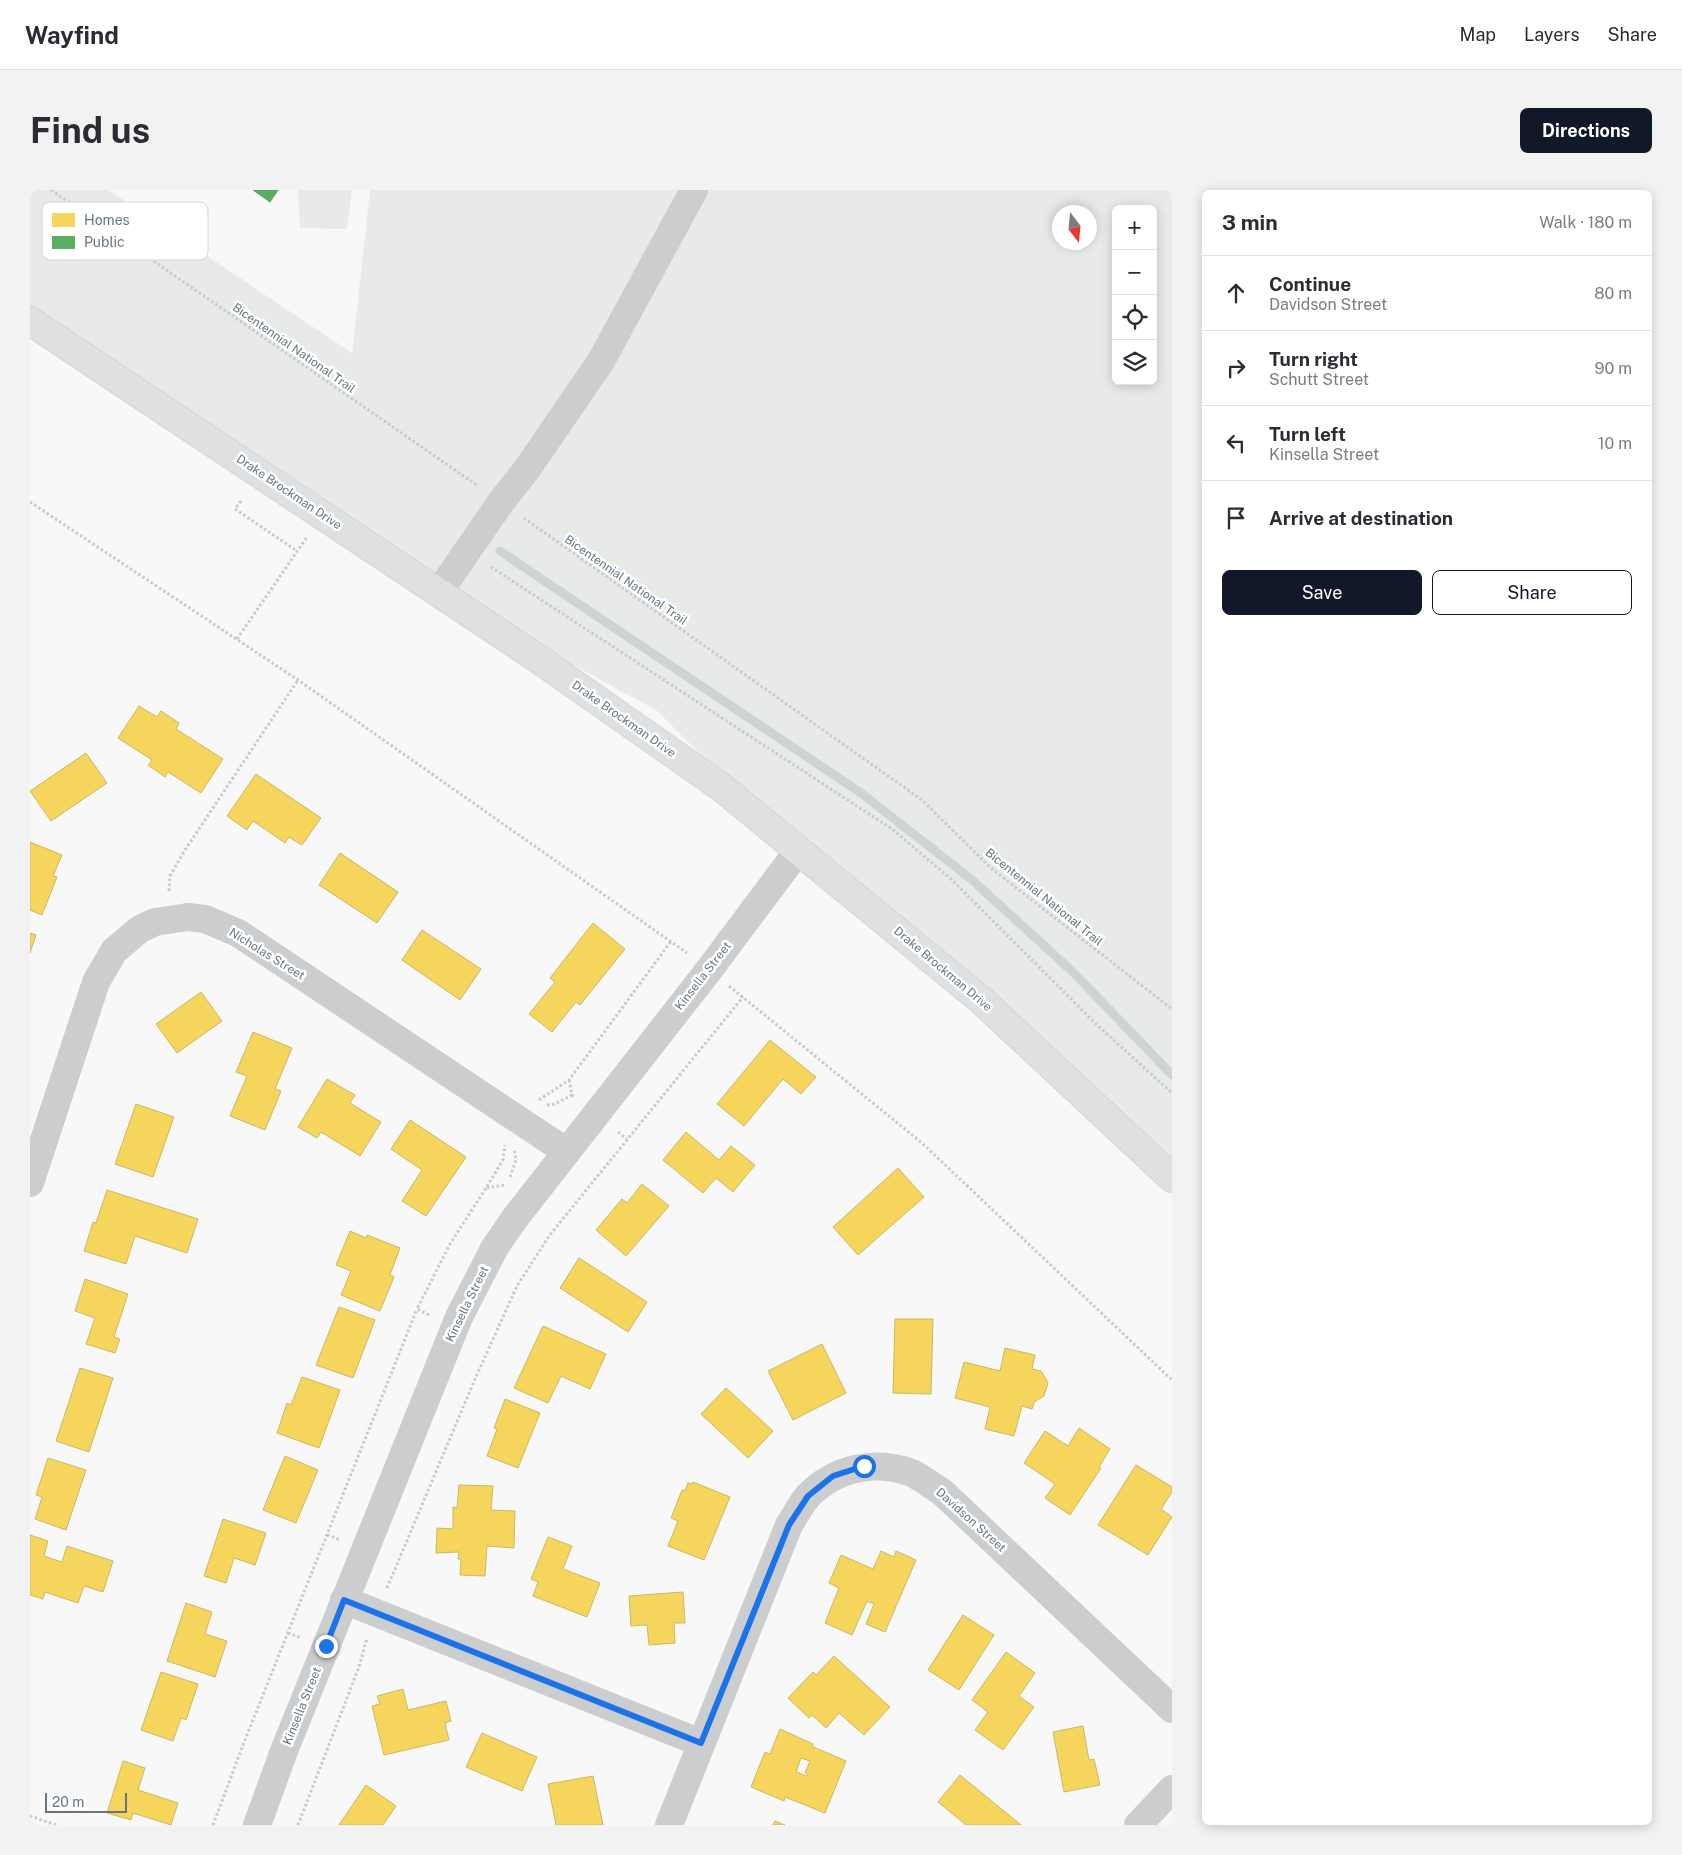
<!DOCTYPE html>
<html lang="en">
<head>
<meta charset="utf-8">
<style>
	:root { --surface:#fff; --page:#f2f2f3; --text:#2b2b33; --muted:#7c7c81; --line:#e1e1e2; --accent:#111827 }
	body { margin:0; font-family:"Public Sans",sans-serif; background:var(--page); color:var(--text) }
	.controls { position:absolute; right:15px; top:15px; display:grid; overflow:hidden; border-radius:8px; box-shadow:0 2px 12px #0003 }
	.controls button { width:45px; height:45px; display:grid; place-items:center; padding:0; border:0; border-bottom:1px solid var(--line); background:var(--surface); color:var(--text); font:25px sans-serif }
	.compass { position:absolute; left:1022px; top:15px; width:45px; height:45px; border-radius:50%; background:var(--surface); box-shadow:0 2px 12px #0003; rotate:164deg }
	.scale { position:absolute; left:15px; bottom:12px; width:82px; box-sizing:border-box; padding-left:5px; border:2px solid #667580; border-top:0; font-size:14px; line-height:18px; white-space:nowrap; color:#667580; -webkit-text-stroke:4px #fff; paint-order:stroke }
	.stop { position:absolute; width:15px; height:15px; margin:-11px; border:4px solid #1a73e8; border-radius:50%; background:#fff }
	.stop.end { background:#1a73e8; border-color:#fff; box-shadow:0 1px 5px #0008 }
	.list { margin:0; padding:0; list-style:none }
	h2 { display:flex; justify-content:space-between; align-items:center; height:65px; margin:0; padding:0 20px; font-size:21px }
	h2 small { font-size:16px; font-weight:400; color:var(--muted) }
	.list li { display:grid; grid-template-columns:32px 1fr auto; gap:15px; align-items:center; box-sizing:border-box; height:75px; padding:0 20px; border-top:1px solid var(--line) }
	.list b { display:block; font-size:19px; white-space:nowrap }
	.list p { margin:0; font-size:16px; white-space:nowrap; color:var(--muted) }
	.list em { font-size:16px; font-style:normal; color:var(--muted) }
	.actions { display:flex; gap:10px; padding:15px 20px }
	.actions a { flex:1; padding:11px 0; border:1px solid var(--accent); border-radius:8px; text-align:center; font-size:18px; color:var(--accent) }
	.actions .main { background:var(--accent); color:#fff }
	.icon { flex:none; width:28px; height:28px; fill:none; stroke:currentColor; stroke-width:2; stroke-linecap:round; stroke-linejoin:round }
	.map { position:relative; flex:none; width:1142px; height:1635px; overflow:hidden; border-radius:8px }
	header { display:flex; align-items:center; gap:30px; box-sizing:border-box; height:70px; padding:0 25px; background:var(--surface); border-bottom:1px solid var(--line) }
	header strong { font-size:24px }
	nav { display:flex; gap:28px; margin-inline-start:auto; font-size:18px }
	.intro { display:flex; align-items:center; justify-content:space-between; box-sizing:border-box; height:120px; padding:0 30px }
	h1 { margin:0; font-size:35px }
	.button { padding:12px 22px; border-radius:8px; background:var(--accent); color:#fff; font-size:18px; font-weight:700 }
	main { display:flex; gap:30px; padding:0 30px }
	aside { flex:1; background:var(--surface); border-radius:8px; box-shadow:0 2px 12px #0003 }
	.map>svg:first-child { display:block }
	.green { fill:#e7eae6; fill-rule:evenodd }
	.homes { fill:#f6d55c; stroke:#cbb867; fill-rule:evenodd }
	.public { fill:#5aae61; stroke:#5e9d6a }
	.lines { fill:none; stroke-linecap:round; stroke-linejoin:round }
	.stream { stroke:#cdd4d6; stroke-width:9 }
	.major-casing { stroke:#d4d5d6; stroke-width:30 }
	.path { stroke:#c9cacb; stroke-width:3; stroke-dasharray:2.5 2.5; stroke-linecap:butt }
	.minor { stroke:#cbcdce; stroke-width:28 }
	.major { stroke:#dfe0e1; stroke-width:28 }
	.route { stroke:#1a73e8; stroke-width:6 }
	.labels { text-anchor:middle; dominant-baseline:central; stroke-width:5; stroke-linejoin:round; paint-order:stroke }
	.street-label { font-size:12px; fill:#667580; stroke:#fff }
	.key { fill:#fff; stroke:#d1d6d9; stroke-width:1 }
	.key-label { font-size:14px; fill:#667580 }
</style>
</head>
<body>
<header>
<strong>Wayfind</strong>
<nav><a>Map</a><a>Layers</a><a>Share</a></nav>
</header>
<div class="intro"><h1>Find us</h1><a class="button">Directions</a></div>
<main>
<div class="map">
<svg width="1142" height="1635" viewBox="0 0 1142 1635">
	<rect width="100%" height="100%" fill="#f8f8f8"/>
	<path class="green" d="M0 0H78L322 163 340 0H1142V988L768 661 626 520 409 402 0 131ZM1086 19H1123V191H1086ZM1030 22H1060V52H1030Z
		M268 0H322L317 39 270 38Z"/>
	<path class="homes" d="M109 516 127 527 131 521 149 533 146 539 193 569 171 603 138 582 135 587 118 575 122 570 88 548Z
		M56 563 77 593 21 631 0 601Z
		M226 584 291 628 272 655 259 647 255 653 223 631 217 640 197 626Z
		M0 652 32 665 23 686 27 687 12 725 0 720Z
		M310 663 368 702 347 733 289 695Z
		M563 733 595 759 550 815 546 812 522 842 499 824 525 792 520 788Z
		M392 740 451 779 430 810 372 770Z
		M0 743 6 745 0 763Z
		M171 802 192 831 147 863 126 834Z
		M223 842 262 858 245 899 251 901 235 940 200 926 217 886 206 882Z
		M740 850 786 887 771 904 753 889 714 936 687 914Z
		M297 889 325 905 320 913 351 932 330 966 291 942 287 948 268 937Z
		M106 914 144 927 123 987 85 974Z
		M380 930 436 967 396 1026 372 1011 392 980 361 959Z
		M656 942 689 970 701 956 725 975 703 1002 686 988 673 1003 633 970Z
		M868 978 894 1007 828 1065 803 1037Z
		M612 994 639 1016 596 1066 566 1040 592 1009 597 1013Z
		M77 1000 168 1029 157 1063 105 1046 96 1074 54 1061 63 1032 66 1033Z
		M320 1041 336 1048 337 1045 370 1058 360 1085 364 1087 350 1121 311 1105 321 1081 306 1075Z
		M549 1068 617 1112 598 1142 530 1098Z
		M55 1089 98 1104 84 1147 90 1149 85 1163 56 1154 65 1128 45 1121Z
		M309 1117 345 1130 323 1188 286 1175Z
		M865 1129H903L901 1204 863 1203Z
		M513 1136 576 1164 560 1199 531 1186 518 1213 484 1198Z
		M792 1154 816 1203 763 1230 738 1181Z
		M975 1158 1005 1165 1002 1179 1011 1181 1018 1193 1014 1206 1004 1212 1002 1219 992 1216 984 1246 955 1239 960 1217 925 1208 934 1172 970 1181Z
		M50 1178 83 1188 59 1262 26 1251Z
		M272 1187 310 1200 289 1258 247 1243 257 1213 261 1215Z
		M696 1198 743 1241 718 1268 671 1224Z
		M475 1209 510 1223 488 1278 457 1266 467 1239 464 1238Z
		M1049 1238 1080 1259 1069 1277 1071 1278 1040 1325 1015 1308 1025 1294 994 1273 1015 1241 1038 1256Z
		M255 1266 288 1280 266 1333 233 1320Z
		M18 1268 56 1280 36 1340 5 1329 12 1307 6 1305Z
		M1106 1275 1142 1297V1302L1131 1319 1142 1327 1118 1365 1068 1335Z
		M663 1292 700 1307 674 1370 638 1356 648 1331 641 1328 652 1300 655 1301 658 1293 662 1294Z
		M429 1295 463 1296 461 1320 485 1321 484 1358 457 1356 455 1386 430 1385 431 1369H428L429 1362 406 1363 407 1338 423 1339V1317L427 1318Z
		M193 1329 236 1343 225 1375 204 1368 196 1393 174 1386Z
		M0 1345 18 1351 14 1366 32 1372 37 1356 83 1371 73 1402 54 1396 48 1413 15 1402 13 1409 0 1405Z
		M518 1347 542 1356 533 1379 570 1393 557 1427 503 1406 508 1392 501 1389Z
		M851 1361 864 1367 866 1361 886 1370 855 1442 836 1434 844 1414 837 1411 822 1445 795 1433 809 1398 799 1393 811 1365 843 1379Z
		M653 1402 655 1433H644L645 1453 619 1455 617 1435 601 1436 599 1406Z
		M156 1413 182 1422 175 1444 197 1451 185 1487 137 1471Z
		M933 1425 964 1445 929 1500 898 1480Z
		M976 1462 1005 1483 989 1506 1004 1517 973 1560 945 1540 958 1522 942 1510Z
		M804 1466 860 1517 834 1545 809 1523 796 1538 782 1525 779 1528 758 1508 783 1482 786 1485Z
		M131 1482 168 1494 156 1530 151 1528 143 1551 111 1540Z
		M373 1499 378 1520 416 1511 421 1531 415 1533 419 1550 354 1565 342 1516 350 1514 347 1506Z
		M1053 1536 1059 1570 1064 1569 1070 1595 1034 1602 1023 1542Z
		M750 1539 783 1554 782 1556 788 1559 816 1571 795 1623 755 1607 754 1611 721 1597 735 1562 740 1564ZM771 1568 780 1571 775 1583 778 1584 777 1586 766 1582Z
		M452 1543 507 1567 492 1601 436 1577Z
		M93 1571 115 1578 108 1600 148 1613 141 1635 103 1623 101 1630 77 1623Z
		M930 1585 991 1635H936L908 1612Z
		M563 1586 573 1635H526L518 1594Z
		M336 1595 366 1616 353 1635H309Z
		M745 1631 755 1635H743Z"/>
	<path class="public" d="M223 0H248L240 12Z"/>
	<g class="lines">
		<path class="stream" d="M470 361 831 603 941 689 1044 783 1142 885"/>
		<g class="major-casing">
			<path id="major" d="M0 131 507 468 691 597 951 810 1142 988"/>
		</g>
		<path class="path" d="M21 0 448 296
			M211 311 205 319 267 361
			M0 312 268 490 657 763
			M494 328 892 610 962 679 1142 819
			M461 377 862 639 922 690 1067 835 1142 903
			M207 449 277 347
			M139 701 140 686 155 660 268 490
			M699 796 892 953 1142 1190
			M539 890 542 905 544 907
			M509 910 539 890 642 750
			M517 915 525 914 542 905
			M588 942 597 949
			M480 987 486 970 484 959
			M474 995 456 998 473 970 475 955
			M399 1125 387 1119 420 1054 456 998
			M297 1345 311 1350
			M357 1398 445 1189 487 1096 519 1046 713 807
			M258 1443 272 1448
			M0 1626 26 1635
			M183 1635 213 1555 387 1119
			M268 1635 329 1477 337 1448"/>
		<path class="minor" d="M409 402 471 312 497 279 571 171 664 0
			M0 993 66 792 84 761 110 739 125 732 158 727 175 729 208 743 537 962
			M314 1410 671 1553
			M227 1635 254 1561 429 1127 465 1057 485 1028 679 780 768 661
			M639 1635 759 1335C765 1326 771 1314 778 1306 805 1278 846 1269 882 1283 892 1288 902 1296 912 1302L1142 1519
			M1108 1635 1142 1599"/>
		<use href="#major" class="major"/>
	</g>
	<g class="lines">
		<path class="route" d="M296 1456 314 1410 671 1553 759 1335 778 1306 803 1286 834 1276"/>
	</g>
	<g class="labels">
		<g class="street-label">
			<text transform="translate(264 158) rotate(35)">Bicentennial National Trail</text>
			<text transform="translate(259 302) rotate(34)">Drake Brockman Drive</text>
			<text transform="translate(596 390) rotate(35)">Bicentennial National Trail</text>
			<text transform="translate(594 529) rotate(35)">Drake Brockman Drive</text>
			<text transform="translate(1014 707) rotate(39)">Bicentennial National Trail</text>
			<text transform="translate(237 764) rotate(32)">Nicholas Street</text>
			<text transform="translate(913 779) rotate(40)">Drake Brockman Drive</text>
			<text transform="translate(673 786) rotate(-52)">Kinsella Street</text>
			<text transform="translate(437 1114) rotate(-64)">Kinsella Street</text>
			<text transform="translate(941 1330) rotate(42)">Davidson Street</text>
			<text transform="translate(272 1516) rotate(-68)">Kinsella Street</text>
		</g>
	</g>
	<rect x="12" y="12" width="166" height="58" rx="8" class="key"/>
	<rect x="22" y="23" width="23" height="14" fill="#f6d55c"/>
	<rect x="22" y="46" width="23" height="13" fill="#5aae61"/>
	<g class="key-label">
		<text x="54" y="35">Homes</text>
		<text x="54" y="57">Public</text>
	</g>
</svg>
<div class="controls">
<button>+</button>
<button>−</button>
<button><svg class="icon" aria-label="locate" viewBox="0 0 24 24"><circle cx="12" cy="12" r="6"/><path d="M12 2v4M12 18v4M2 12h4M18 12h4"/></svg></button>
<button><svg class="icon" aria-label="layers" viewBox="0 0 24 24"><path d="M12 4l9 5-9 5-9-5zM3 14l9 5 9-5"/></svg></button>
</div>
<svg class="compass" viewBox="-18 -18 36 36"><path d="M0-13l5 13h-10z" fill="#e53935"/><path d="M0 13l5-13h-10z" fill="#7c7c81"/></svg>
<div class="scale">20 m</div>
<div class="stop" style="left:834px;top:1276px"></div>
<div class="stop end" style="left:296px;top:1456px"></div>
</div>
<aside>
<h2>3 min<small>Walk · 180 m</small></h2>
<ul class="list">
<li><svg class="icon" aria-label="ahead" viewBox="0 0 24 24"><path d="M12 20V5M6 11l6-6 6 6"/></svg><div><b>Continue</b><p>Davidson Street</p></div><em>80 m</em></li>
<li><svg class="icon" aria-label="right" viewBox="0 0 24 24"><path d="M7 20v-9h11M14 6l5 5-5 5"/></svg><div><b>Turn right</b><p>Schutt Street</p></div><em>90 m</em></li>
<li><svg class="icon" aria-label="left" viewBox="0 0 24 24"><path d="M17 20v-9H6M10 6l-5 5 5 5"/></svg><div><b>Turn left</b><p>Kinsella Street</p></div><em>10 m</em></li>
<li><svg class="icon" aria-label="arrive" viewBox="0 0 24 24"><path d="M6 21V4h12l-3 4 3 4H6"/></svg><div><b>Arrive at destination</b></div></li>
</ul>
<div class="actions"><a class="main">Save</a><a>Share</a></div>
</aside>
</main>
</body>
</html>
